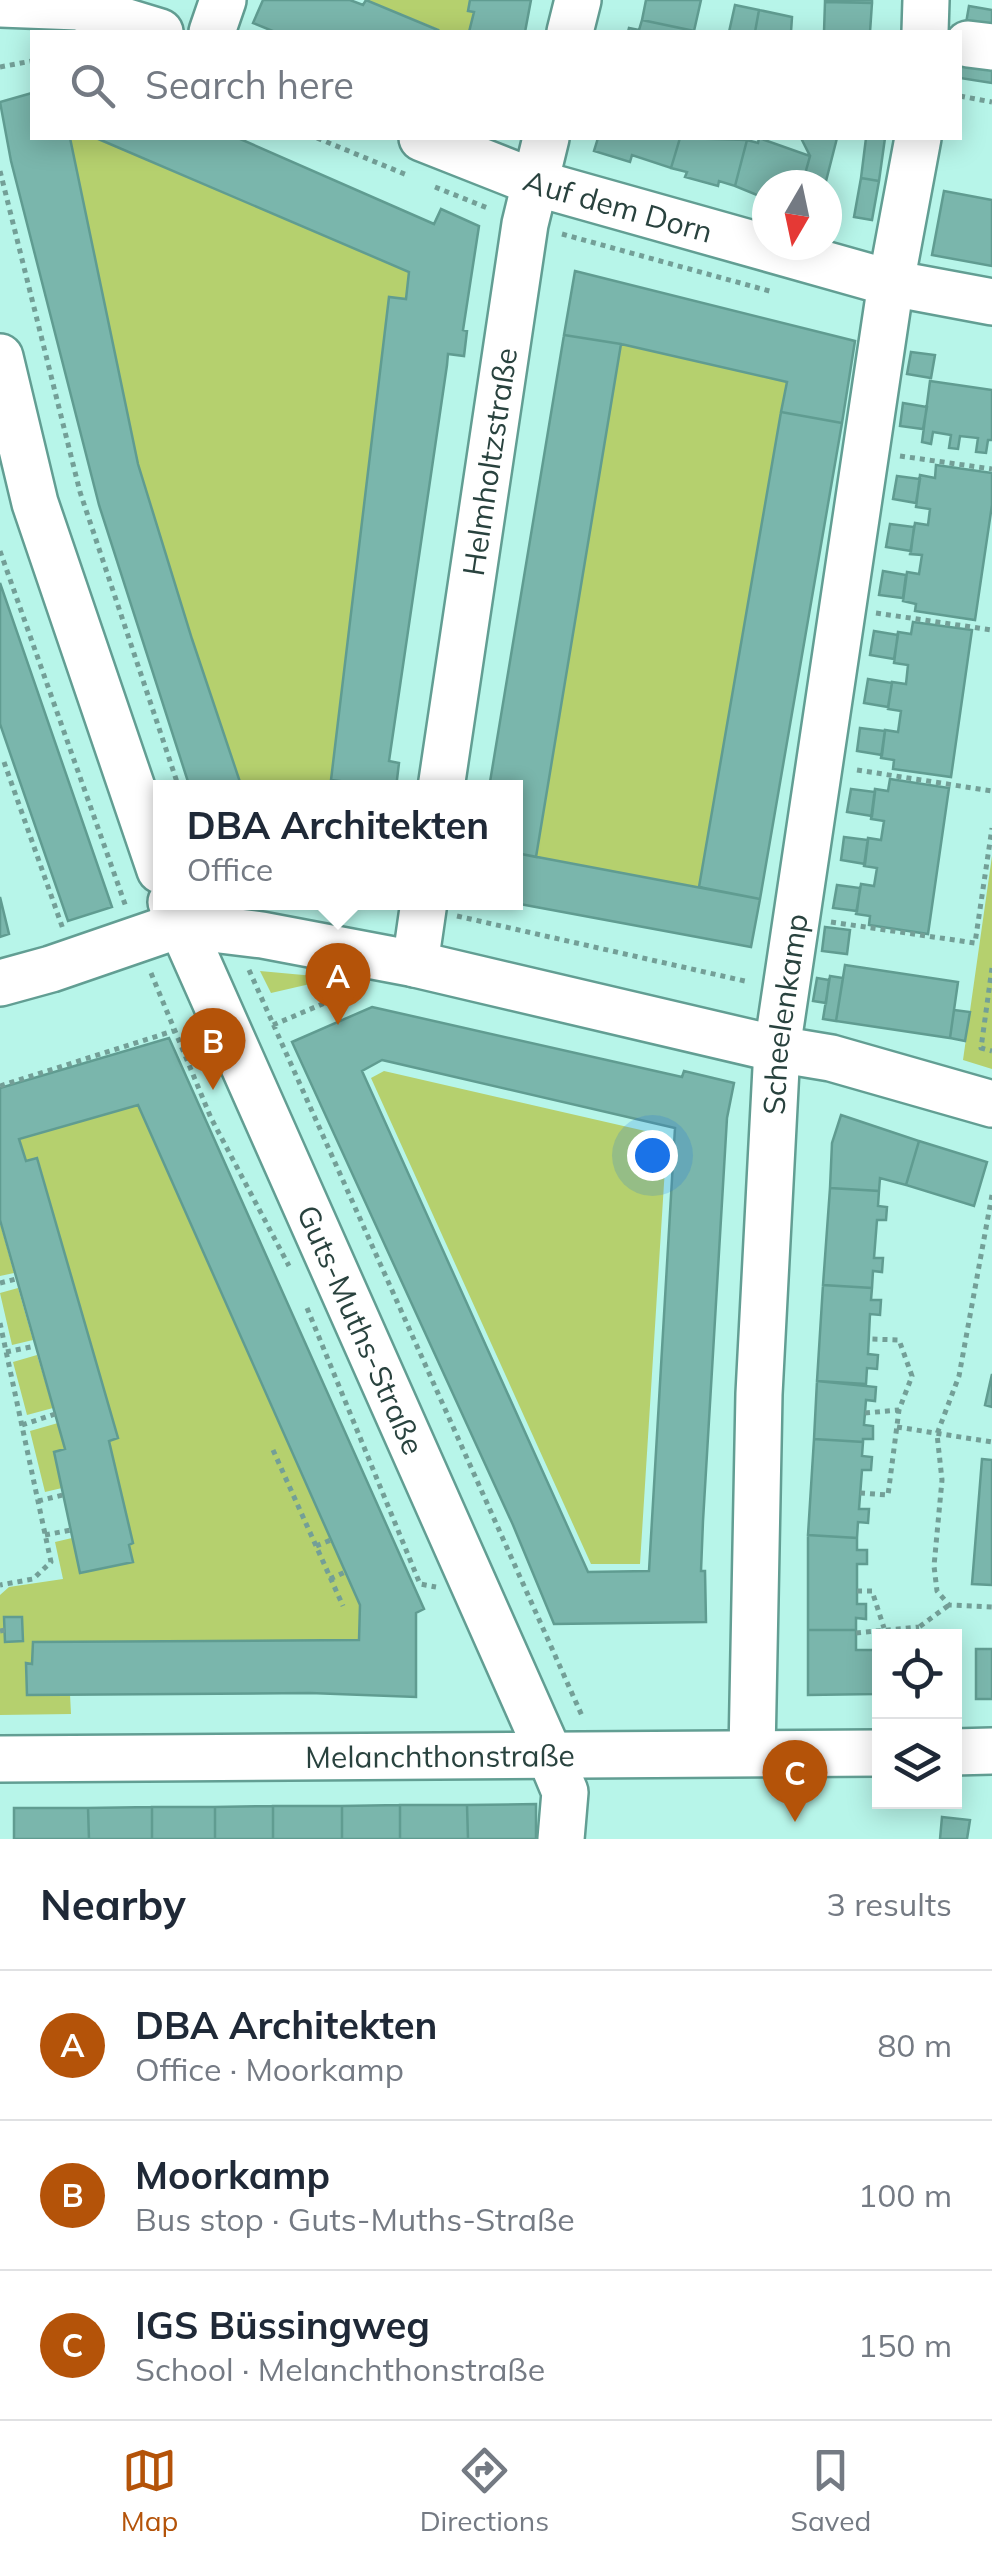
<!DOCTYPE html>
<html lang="en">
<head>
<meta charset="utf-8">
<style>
	:root { --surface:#fff; --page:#f2f2f3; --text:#1f2937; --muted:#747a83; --line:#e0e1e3; --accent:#b45309 }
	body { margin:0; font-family:Mulish,sans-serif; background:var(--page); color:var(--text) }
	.controls { position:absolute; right:30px; bottom:30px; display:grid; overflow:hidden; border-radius:0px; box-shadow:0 5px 25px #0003 }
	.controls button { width:90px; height:90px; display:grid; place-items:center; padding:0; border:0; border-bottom:2px solid var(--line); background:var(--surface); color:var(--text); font:50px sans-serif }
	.compass { position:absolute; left:752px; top:170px; width:90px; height:90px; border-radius:50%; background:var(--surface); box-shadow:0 5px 25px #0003; rotate:189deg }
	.you { position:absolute; left:652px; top:1155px; width:35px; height:35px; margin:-25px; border:8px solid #fff; border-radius:50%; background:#1a73e8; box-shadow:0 0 0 15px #1a73e833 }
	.badge { display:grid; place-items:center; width:65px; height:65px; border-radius:50%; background:var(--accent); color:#fff; font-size:32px; font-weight:700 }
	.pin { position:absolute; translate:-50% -82px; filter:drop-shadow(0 2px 5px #0008) }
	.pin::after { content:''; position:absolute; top:52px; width:35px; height:30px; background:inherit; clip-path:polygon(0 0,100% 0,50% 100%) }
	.popup { position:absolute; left:153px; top:780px; width:370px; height:130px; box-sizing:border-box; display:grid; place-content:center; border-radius:0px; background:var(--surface); filter:drop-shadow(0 2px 8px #0005); font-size:32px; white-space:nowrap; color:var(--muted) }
	.popup b { font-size:38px; color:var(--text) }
	.popup::after { content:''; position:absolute; left:50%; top:100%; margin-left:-20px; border:20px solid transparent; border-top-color:var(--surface) }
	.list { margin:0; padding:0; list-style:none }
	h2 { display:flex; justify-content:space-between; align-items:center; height:130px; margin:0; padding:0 40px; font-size:42px }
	h2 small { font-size:32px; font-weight:400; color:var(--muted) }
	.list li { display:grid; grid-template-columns:65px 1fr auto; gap:30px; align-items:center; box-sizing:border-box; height:150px; padding:0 40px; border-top:2px solid var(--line) }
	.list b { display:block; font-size:38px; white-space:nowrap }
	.list p { margin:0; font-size:32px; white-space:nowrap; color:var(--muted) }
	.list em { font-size:32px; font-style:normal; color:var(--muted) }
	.icon { flex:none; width:55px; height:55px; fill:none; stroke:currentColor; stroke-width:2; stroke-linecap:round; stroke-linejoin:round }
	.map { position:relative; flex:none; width:992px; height:1839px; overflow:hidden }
	.search { position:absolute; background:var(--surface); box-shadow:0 5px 25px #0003; left:30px; right:30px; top:30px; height:110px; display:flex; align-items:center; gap:25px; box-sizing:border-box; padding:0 35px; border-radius:0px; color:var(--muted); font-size:38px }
	.sheet { height:580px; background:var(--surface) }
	nav { display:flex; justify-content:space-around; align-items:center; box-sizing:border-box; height:140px; border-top:2px solid var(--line); background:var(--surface); font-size:28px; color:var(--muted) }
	nav a { display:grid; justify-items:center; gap:5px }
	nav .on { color:var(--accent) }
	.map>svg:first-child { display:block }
	.green { fill:#b5d06e }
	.building { fill:#7ab6ac; stroke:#609c91; stroke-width:2.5; fill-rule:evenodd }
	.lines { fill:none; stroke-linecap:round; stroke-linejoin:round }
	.minor-casing { stroke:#629e93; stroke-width:50 }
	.path { stroke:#739f97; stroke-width:5; stroke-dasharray:5 5; stroke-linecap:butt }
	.minor { stroke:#fff; stroke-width:45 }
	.labels { text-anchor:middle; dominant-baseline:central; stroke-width:8; stroke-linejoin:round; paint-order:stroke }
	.street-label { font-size:30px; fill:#29423e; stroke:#b7f5e9 }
</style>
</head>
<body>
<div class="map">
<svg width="992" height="1839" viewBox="0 0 992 1839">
	<rect width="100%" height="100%" fill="#b7f5e9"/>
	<path class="green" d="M367 0H470L468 10 474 12 469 32H437L438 29Z
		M70 138H96L409 272 406 299 389 298 331 779 340 781 339 787H242L192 639 138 464Z
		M621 344 787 382 699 887 536 857Z
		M992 856V1069L963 1060Z
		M260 971 336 978 271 993Z
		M384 1071 667 1136 640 1564H591L371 1078Z
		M138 1105 360 1605 359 1640 33 1642 32 1664H26L27 1694H70L71 1714 0 1715V1595L9 1587 63 1579 55 1542 72 1538 81 1573 133 1543 109 1441 118 1438 38 1159 26 1161 19 1139Z
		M0 1223 14 1273 0 1276Z
		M18 1288 33 1340 12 1345 0 1293Z
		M37 1355 53 1408 27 1415 13 1362Z
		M58 1423 65 1449 62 1488 45 1492 30 1431Z"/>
	<path class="building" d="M263 0H350L363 5 366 0 438 30 437 32H275L253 23Z
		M470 0H531L525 32H469L474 12 468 11Z
		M646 0H701L694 31 642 20Z
		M825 0H872V3L825 2Z
		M825 2 872 3 870 32H824Z
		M735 5 759 10 755 32H729Z
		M969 6 992 10V33L965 29Z
		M759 10 792 17 791 32H755Z
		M642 20 694 31 695 32H628L629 28 639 30Z
		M992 60V83L960 78V62Z
		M32 93V138H70L138 464 192 639 242 788H190L99 505 11 161 0 102Z
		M96 138H238L434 224 441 209 479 226 463 330 467 331 464 356 448 354 447 365 389 761 399 763 396 788H339L340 781 331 780 389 297 406 299 409 272Z
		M598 138H680L671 168 632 155 630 162 594 151Z
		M680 138 747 140 735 186 719 181 718 186 685 177 687 172 671 168Z
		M759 138 810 156 802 185H767V199L735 186 747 140 758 143Z
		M801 138H837L825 185H802L810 156Z
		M866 138H885L879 181 861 178Z
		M861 178 879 181 872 220 854 217Z
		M944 191 992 200V266L932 255Z
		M575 271 855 341 842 423 781 412 787 382 621 344 564 335Z
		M564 335 621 344 536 857 516 853V788H489Z
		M911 352 935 355 931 378 907 374Z
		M930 381 992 390V440H988L986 453 976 452 978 438 960 436 958 449 949 448 951 435 933 432 931 444 922 442Z
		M903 403 927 407 923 429 900 426Z
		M781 412 842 423 760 899 699 887Z
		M936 465 992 473V505L975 620 915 611 916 604 903 601 907 572 919 574 922 555 910 554 915 523 928 525 930 509 916 507 920 475 935 478Z
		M897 476 920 479 916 503 893 499Z
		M890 524 914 527 911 551 886 547Z
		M883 571 906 575 903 598 879 595Z
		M0 583 112 907 68 921 0 724Z
		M913 622 972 630 951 777 893 769 894 760 881 758 885 730 898 732 901 711 888 709 892 682 906 684 908 665 894 663 898 632 911 634Z
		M874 631 898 635 894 659 870 655Z
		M868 679 892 683 888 707 864 703Z
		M860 728 885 731 882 755 857 751Z
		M890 779 949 788 928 934 869 925 870 916 856 914 861 884 874 886 877 868 864 866 868 838 881 840 884 821 871 819 875 789 888 791Z
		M851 789 875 792 872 816 847 812Z
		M844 837 868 840 865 864 841 860Z
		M516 853 760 899 751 947 509 902H516Z
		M837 885 860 888 857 911 833 908Z
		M0 897 9 934 0 937Z
		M825 927 850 930 847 954 822 951Z
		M845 965 958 982 950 1038 836 1021Z
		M830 976 843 978 836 1021 823 1019Z
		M817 978 829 980 826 1003 813 1001Z
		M372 1007 682 1077 684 1071 734 1083 727 1118 703 1521 701 1571H705L706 1622 554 1624 513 1525 292 1042ZM382 1060 675 1128 649 1571 588 1572 362 1071Z
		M954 1010 970 1012 965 1041 950 1038Z
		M169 1038 424 1609 416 1613V1697L310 1693 27 1695 26 1663 32 1664 33 1642 359 1640 360 1605 138 1105 19 1139 26 1161 37 1158 118 1438 109 1441 133 1543 129 1545 133 1562 80 1573 54 1452 65 1449 0 1220V1088Z
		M841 1115 919 1141 906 1185 880 1178 879 1191 830 1188 832 1143Z
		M919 1141 987 1162 974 1206 906 1185Z
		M830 1188 879 1191 878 1206 887 1207 886 1220H877L874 1258H883L882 1272 873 1271 872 1288 823 1285Z
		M823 1285 872 1288 871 1300H881L880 1315 870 1314 868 1354 878 1355 877 1369 867 1368 866 1384 817 1381Z
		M992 1374V1407L985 1405Z
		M817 1381 876 1387 875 1401 866 1400 864 1425 873 1426V1439H863V1442L814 1439Z
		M814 1439 863 1442 862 1456 872 1457 871 1470H862L859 1509H869L868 1523 858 1522 857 1538 808 1535Z
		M982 1459 992 1460V1585L972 1584Z
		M808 1535 857 1538V1550H867V1564H857V1604H866V1619L856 1618V1630H808Z
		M4 1617H22L23 1641 5 1642Z
		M808 1630H856V1650H876V1694L808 1695Z
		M876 1642H880V1694H876Z
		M976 1649H992V1699H976Z
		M536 1804V1839H468L467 1805Z
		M400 1805H467L468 1839H400Z
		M400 1805V1839H342V1806Z
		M273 1806V1839H215V1807Z
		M273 1806H342V1839H273Z
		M152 1807V1839H89L88 1808Z
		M152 1807H215V1839H152Z
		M14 1808H88L89 1839H14Z
		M942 1817 970 1820 967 1839H940Z"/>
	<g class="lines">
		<g class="minor-casing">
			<g id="minor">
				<path d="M0 4 78 7 160 32"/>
				<path d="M212 32 223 0"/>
				<path d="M570 32 578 0"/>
				<path d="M925 32 926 0"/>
				<path d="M968 44 992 47"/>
				<path id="s1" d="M422 138 536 183 891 283 992 302"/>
				<path d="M0 357 35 503 160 870"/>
				<path id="s2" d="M441 788 525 224 546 138"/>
				<path id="s3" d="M171 902 550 1756 565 1792 561 1839"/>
				<path d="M415 964 424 902"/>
				<path d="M0 983 51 969 179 925 262 935 415 964 777 1049 831 1058 992 1104"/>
				<path d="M954 1752 992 1751"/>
				<path id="s4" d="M752 1753 759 1394 777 1049 891 283 918 138"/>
				<path id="s5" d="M0 1759 880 1753"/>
			</g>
		</g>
		<path class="path" d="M0 67 32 61
			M960 96 992 102
			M317 138 407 175
			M0 171 80 492 179 788
			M435 187 490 209
			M562 234 773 292
			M900 456 992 469
			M0 551 126 907
			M876 613 992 630
			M4 762 63 929
			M857 770 992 791
			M457 916 749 982
			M831 922 975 943 992 828
			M992 968 981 1048 992 1051
			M249 970 583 1718
			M151 973 211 1118 289 1266
			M273 1025 353 991
			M0 1086 173 1031
			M992 1195 959 1376 937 1434 942 1480 934 1566 937 1591 949 1605 992 1607
			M0 1283 16 1279
			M307 1308 420 1584 436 1587
			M0 1323 51 1562 33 1579 0 1585
			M6 1352 35 1346
			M865 1413 899 1410
			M22 1425 55 1414
			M897 1427 992 1442
			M273 1450 343 1606
			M860 1493 888 1495 899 1410 912 1376 899 1340 869 1339
			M38 1501 63 1495
			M45 1535 71 1530
			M316 1546 331 1540
			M330 1579 345 1572
			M857 1591H872L884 1628
			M0 1631 5 1630
			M856 1633 919 1627
			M919 1636V1627L949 1605"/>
		<use href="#minor" class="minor"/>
	</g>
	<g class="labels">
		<g class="street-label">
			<text stroke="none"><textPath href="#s1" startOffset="208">Auf dem Dorn</textPath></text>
			<text stroke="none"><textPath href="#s2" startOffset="330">Helmholtzstraße</textPath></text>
			<text stroke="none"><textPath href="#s4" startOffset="740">Scheelenkamp</textPath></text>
			<text stroke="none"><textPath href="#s3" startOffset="468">Guts-Muths-Straße</textPath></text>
			<text stroke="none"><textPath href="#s5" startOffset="440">Melanchthonstraße</textPath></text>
		</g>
	</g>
</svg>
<div class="controls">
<button><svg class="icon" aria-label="locate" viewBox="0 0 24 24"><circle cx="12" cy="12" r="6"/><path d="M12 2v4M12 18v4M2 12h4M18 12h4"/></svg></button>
<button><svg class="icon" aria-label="layers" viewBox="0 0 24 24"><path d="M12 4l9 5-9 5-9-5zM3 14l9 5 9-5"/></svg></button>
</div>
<svg class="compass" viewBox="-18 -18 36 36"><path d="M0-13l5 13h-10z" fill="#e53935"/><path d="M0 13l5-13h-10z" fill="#747a83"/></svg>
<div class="you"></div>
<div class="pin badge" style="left:338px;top:1025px">A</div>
<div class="popup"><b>DBA Architekten</b>Office</div>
<div class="pin badge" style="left:213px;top:1090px">B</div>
<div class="pin badge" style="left:795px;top:1822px">C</div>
<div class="search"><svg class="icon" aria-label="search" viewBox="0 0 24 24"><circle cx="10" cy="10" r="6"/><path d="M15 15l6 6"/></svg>Search here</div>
</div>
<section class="sheet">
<h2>Nearby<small>3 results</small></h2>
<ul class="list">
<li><span class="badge">A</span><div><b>DBA Architekten</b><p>Office · Moorkamp</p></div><em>80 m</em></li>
<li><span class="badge">B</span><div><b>Moorkamp</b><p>Bus stop · Guts-Muths-Straße</p></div><em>100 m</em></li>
<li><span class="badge">C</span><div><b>IGS Büssingweg</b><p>School · Melanchthonstraße</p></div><em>150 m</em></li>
</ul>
</section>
<nav>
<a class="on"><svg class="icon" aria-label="map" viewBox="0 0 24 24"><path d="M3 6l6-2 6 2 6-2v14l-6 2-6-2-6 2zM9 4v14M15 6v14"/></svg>Map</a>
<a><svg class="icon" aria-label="directions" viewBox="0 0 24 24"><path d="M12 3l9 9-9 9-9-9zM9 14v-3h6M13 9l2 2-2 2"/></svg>Directions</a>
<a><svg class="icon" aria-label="saved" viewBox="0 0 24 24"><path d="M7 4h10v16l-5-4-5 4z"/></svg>Saved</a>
</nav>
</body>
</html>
